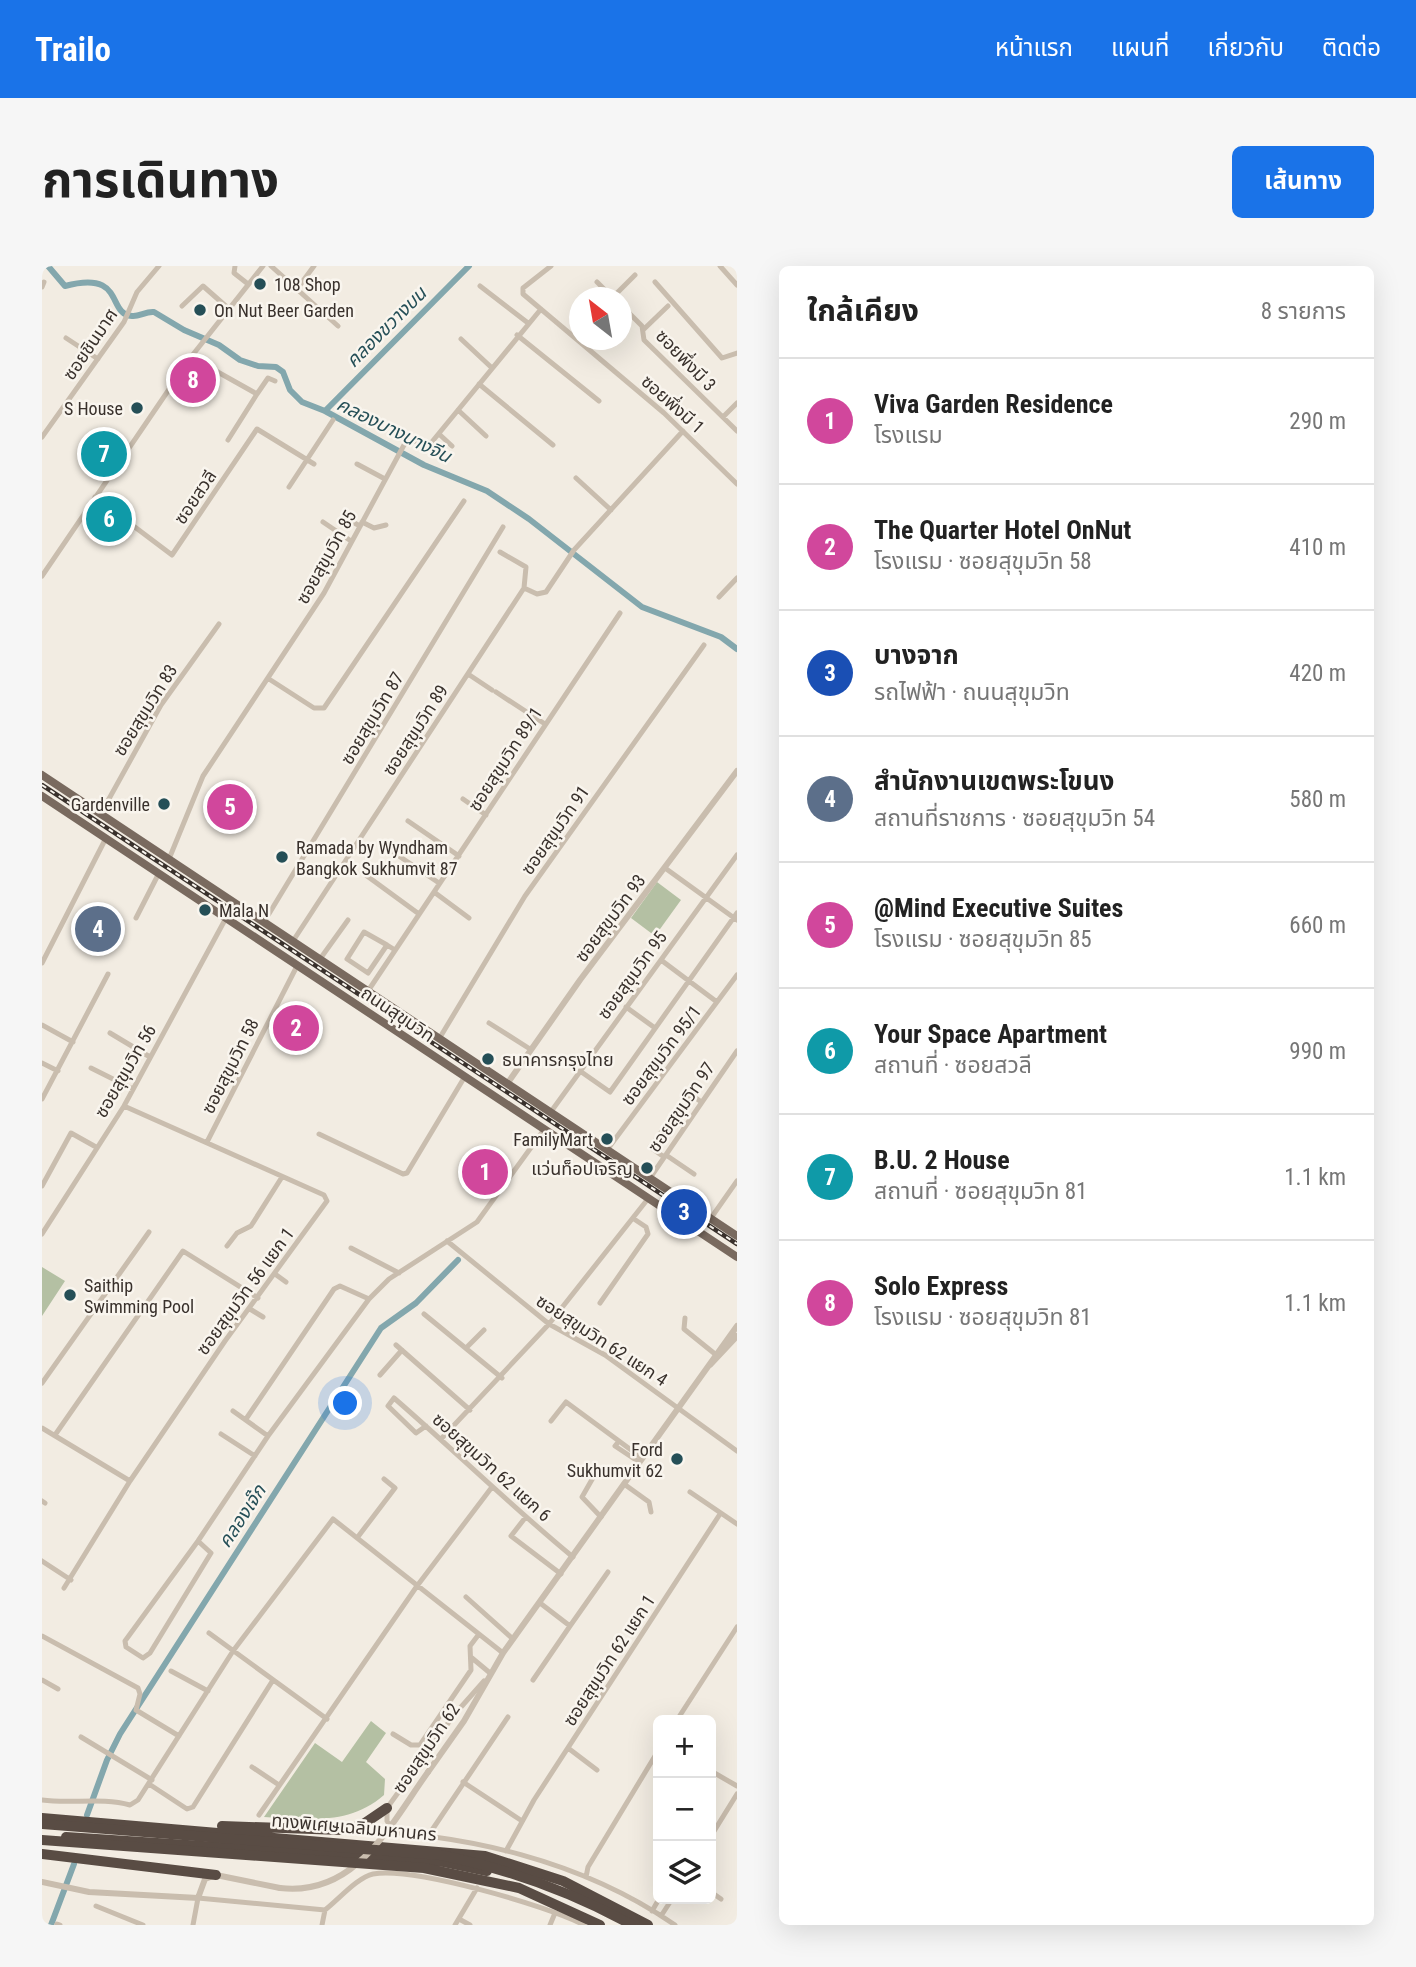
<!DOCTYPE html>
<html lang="th">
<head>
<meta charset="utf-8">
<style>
	:root { --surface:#fff; --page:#f6f6f6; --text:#222; --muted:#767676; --line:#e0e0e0; --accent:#1a73e8 }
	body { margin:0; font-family:"Roboto Condensed","Noto Sans Thai",sans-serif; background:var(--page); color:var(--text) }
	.controls { position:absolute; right:21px; bottom:21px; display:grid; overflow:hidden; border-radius:10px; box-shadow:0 7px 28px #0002 }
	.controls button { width:63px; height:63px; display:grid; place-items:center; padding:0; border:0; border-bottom:2px solid var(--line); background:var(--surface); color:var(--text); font:35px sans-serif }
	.compass { position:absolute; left:527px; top:21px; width:63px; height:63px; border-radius:50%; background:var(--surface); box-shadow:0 7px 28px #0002; rotate:329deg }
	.you { position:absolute; left:304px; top:1138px; width:24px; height:24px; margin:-18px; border:5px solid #fff; border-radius:50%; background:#1a73e8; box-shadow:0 0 0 10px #1a73e833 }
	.badge { display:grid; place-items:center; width:46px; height:46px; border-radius:50%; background:var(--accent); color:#fff; font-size:23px; font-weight:700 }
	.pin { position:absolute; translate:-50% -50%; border:4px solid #fff; box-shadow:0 2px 7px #0006 }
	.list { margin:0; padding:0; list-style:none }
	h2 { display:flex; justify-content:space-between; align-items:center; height:91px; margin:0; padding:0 28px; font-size:30px }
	h2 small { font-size:23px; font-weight:400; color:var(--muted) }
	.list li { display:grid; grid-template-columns:46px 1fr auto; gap:21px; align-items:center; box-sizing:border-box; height:126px; padding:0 28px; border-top:2px solid var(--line) }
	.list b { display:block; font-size:26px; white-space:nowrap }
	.list p { margin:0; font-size:23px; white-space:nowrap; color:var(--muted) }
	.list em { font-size:23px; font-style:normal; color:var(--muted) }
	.icon { flex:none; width:38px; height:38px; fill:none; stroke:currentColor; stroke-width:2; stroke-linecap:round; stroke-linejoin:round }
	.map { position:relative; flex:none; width:695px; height:1659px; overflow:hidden; border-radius:10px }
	header { display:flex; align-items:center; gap:42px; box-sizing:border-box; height:98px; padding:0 35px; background:var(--accent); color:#fff }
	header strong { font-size:33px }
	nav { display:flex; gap:38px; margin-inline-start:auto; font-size:24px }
	.intro { display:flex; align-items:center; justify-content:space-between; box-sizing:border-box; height:168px; padding:0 42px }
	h1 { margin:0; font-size:49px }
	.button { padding:18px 32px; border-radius:10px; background:var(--accent); color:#fff; font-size:24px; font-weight:700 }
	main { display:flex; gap:42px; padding:0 42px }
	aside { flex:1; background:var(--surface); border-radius:10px; box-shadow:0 7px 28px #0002 }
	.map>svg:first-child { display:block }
	.green { fill:#b4c0a3 }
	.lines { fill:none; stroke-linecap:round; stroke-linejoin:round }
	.canal { stroke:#83a7ad; stroke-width:6 }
	.minor { stroke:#c9bdae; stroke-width:5 }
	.tertiary { stroke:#c9bdae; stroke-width:6 }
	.primary { stroke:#796a5f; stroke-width:8 }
	.motorway { stroke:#594c44; stroke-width:10 }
	.rail-casing { stroke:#39312c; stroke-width:4.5 }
	.rail { stroke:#f9f5ee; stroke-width:2; stroke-dasharray:5; stroke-linecap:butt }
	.tertiary-bridge { stroke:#c9bdae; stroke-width:6 }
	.motorway-bridge { stroke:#594c44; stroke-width:10 }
	.poi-dot { fill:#254f57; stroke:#f9f5ee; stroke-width:2.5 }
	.labels { text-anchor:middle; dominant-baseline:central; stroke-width:5; stroke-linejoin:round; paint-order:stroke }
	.poi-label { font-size:18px; fill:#39312c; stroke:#f9f5ee; text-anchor:start }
	.street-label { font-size:18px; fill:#39312c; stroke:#f9f5ee }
	.water-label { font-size:19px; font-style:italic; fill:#254f57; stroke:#f9f5ee }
</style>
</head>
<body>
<header>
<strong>Trailo</strong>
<nav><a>หน้าแรก</a><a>แผนที่</a><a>เกี่ยวกับ</a><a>ติดต่อ</a></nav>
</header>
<div class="intro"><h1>การเดินทาง</h1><a class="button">เส้นทาง</a></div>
<main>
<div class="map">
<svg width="695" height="1659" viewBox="0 0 695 1659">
	<rect width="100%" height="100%" fill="#f2ece2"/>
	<path class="green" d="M615 616 639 634 613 670 589 652Z
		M0 1001 23 1015 0 1050Z
		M329 1455 344 1467 324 1496 343 1513 342 1529C307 1560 264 1553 222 1551L273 1477 300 1496Z"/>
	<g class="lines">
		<path class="canal" d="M6 0 23 20C84 4 64 48 90 50 97 51 104 45 112 46L142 64 177 79 198 94 216 100 234 101 241 106 248 124 260 136 283 145 382 199 445 225 487 253 600 341 679 371 695 383
			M283 145 427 0
			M45 1549 65 1494 78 1468 339 1062 374 1037 416 994
			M9 1659 32 1598"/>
		<path class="minor" d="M193 0 192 7 206 18
			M229 0 296 60
			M509 0 481 22V28L622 147 695 218
			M678 0 695 19
			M555 16 571 32
			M613 16 680 92 695 87
			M438 20 486 57
			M0 21 2 16
			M255 23 272 0
			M571 31 593 9
			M140 40 161 20 186 42
			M580 40 600 60 602 74 695 165
			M601 64 626 40
			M475 69 557 135
			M24 72 56 93
			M419 73 450 102
			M149 91 215 128 186 174
			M437 118 511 179
			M215 128 226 112 233 115
			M416 144 444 170
			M681 151 695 137
			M397 168 410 180
			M0 171 82 56 95 26 117 0
			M315 198 343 213
			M534 212 569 244
			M247 221 291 154
			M53 231 130 289 215 163 272 198
			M305 253 318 260
			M281 256 309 275
			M320 256 332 262 344 259
			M458 286 484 301 482 322
			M0 310 149 91 221 0
			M677 331 695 312
			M426 408 450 424
			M227 413 272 442H282L422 235
			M454 426 503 458
			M421 533 444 549
			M58 549 119 439 177 358
			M366 555 417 590
			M348 584 397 617
			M127 593 161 510 282 327 362 179 366 173 383 179 389 177 499 43
			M623 602 695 654
			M325 610 377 648
			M392 626 427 652
			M94 652 117 607
			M222 656 461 261
			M251 675 482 322 495 328 504 326 532 284 641 165
			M345 679 322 666 305 693 326 707 345 679 353 684
			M278 693 306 654
			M619 694 675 736
			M0 697 64 572
			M326 725 578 347
			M584 741 613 762
			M447 757 488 783
			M0 759 31 776
			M68 767 108 791
			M397 773 483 630 662 379
			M0 797 16 805
			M49 802 91 823
			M538 805 568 826 695 647
			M0 833 66 708
			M508 847 695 589
			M277 868 361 908 365 907 422 812
			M165 876 255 700
			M565 884 695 709
			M624 889 652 908
			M622 891 608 881 648 828 658 835
			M608 912 695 785
			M0 920 29 867 54 881
			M669 952 695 915
			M0 968 82 840 184 652
			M405 975 507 1058 563 1089 695 1185
			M185 980 195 967 209 960 240 911
			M309 982 357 1007
			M233 1008 244 1016
			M558 1037 606 968 604 961 592 953
			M208 1043 221 1051
			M382 1048 460 1112
			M643 1052 642 1063 673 1088
			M354 1079 428 1144
			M424 1082 442 1064
			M338 1109 360 1084
			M0 1117 107 966
			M191 1145 226 1170
			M204 1153 292 1023 298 1020 327 1033
			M509 1155 524 1136 600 1192
			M384 1160 374 1167 346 1140 352 1132C412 1184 469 1240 531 1291
			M0 1162 88 1215
			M179 1168 213 1190
			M13 1169 141 985 216 1032
			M399 1173 507 1058 605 934
			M577 1175 573 1180 597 1196
			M552 1210 540 1231 559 1251
			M582 1218 607 1236 609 1246
			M648 1226 695 1258
			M0 1235 3 1237
			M483 1252 469 1270 519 1308
			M315 1272 353 1222 342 1213
			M156 1275 169 1287 108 1387 101 1392 84 1381 83 1375 156 1275 226 1170 327 1033 347 1013 435 956 501 865
			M0 1295 29 1314
			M22 1322 88 1215 183 1075 285 935 282 929 82 840
			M424 1331 471 1373
			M498 1337 528 1360 566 1306
			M167 1367 285 1453
			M0 1370 96 1422 98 1428 94 1444 137 1470
			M430 1392 448 1407
			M129 1405 166 1425
			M0 1414 16 1423
			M491 1414 528 1360
			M635 1454 695 1361
			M351 1468 369 1479H378L429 1404 428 1380 437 1368
			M39 1471 110 1514
			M526 1482 555 1504
			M210 1501 237 1519
			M669 1505 695 1520
			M421 1516 480 1555
			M107 1518 145 1543 151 1541 231 1414
			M0 1534C29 1538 60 1531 88 1539L96 1534 191 1385 291 1253 461 1387
			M217 1549 375 1320 450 1221
			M350 1563 345 1555V1542L412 1449 442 1415
			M311 1564C423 1568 539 1594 633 1659
			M386 1570 466 1451
			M669 1570 695 1528
			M464 1585 492 1534 678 1248
			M544 1611 546 1601 616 1485
			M669 1626 679 1633
			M54 1640 101 1659
			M610 1645 617 1633
			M619 1650 630 1633
			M417 1653 428 1659
			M15 1658 18 1659
			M151 1659 156 1632 283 1644C296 1634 316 1611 331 1608 371 1601 504 1639 542 1659
			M280 1659 283 1644
			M413 1659 435 1622
			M508 1659 513 1647"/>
		<path class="tertiary" d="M465 818 538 714 695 505
			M668 1099 695 1070
			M386 1506 422 1455 461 1387 695 1060
			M0 1616 47 1626 156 1632 163 1613 174 1609 238 1622"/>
		<path class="primary" d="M0 509 695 970
			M0 530 695 991"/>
		<path class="motorway" d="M0 1552 443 1590 521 1615 606 1659
			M180 1560 300 1564 320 1559 345 1542
			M24 1571 402 1596 445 1605
			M0 1588 174 1609"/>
		<g class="rail-casing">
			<path id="rail" d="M0 519 695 978"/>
		</g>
		<use href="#rail" class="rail"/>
		<path class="tertiary-bridge" d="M238 1622C314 1631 348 1559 386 1506"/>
		<path class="motorway-bridge" d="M0 1558 398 1589C467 1603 528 1625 590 1659
			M0 1574 382 1602 477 1622 558 1659"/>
	</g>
	<g class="poi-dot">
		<circle cx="218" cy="18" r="7"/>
		<circle cx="158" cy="44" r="7"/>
		<circle cx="95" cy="142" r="7"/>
		<circle cx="122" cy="538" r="7"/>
		<circle cx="240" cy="591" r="7"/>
		<circle cx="163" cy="644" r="7"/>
		<circle cx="446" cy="793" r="7"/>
		<circle cx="565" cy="873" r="7"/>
		<circle cx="605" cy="902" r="7"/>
		<circle cx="28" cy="1029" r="7"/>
		<circle cx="635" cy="1193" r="7"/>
	</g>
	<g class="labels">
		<g class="poi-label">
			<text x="232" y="18">108 Shop</text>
			<text x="172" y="44">On Nut Beer Garden</text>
			<text x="81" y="142" text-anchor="end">S House</text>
			<text x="108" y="538" text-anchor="end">Gardenville</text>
			<text x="254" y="581">Ramada by Wyndham<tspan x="254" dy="21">Bangkok Sukhumvit 87</tspan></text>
			<text x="177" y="644">Mala N</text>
			<text x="460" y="793">ธนาคารกรุงไทย</text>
			<text x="551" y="873" text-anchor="end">FamilyMart</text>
			<text x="591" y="902" text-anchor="end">แว่นท็อปเจริญ</text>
			<text x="42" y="1019">Saithip<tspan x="42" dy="21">Swimming Pool</tspan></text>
			<text x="621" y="1183" text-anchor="end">Ford<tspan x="621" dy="21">Sukhumvit 62</tspan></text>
		</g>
		<g class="street-label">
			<text transform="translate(48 78) rotate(-56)">ซอยชินมาศ</text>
			<text transform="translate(644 94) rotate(46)">ซอยพึ่งมี 3</text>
			<text transform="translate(631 138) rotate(42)">ซอยพึ่งมี 1</text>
			<text transform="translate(153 231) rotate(-56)">ซอยสวลี</text>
			<text transform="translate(284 291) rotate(-61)">ซอยสุขุมวิท 85</text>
			<text transform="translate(103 444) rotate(-58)">ซอยสุขุมวิท 83</text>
			<text transform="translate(330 452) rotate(-59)">ซอยสุขุมวิท 87</text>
			<text transform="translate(373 464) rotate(-57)">ซอยสุขุมวิท 89</text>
			<text transform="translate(463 493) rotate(-57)">ซอยสุขุมวิท 89/1</text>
			<text transform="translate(513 564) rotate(-55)">ซอยสุขุมวิท 91</text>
			<text transform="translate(568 652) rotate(-53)">ซอยสุขุมวิท 93</text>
			<text transform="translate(590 709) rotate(-54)">ซอยสุขุมวิท 95</text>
			<text transform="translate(356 748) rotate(34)">ถนนสุขุมวิท</text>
			<text transform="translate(619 789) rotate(-53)">ซอยสุขุมวิท 95/1</text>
			<text transform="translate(188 800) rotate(-63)">ซอยสุขุมวิท 58</text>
			<text transform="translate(83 805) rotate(-60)">ซอยสุขุมวิท 56</text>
			<text transform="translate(639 841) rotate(-56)">ซอยสุขุมวิท 97</text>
			<text transform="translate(203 1025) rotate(-54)">ซอยสุขุมวิท 56 แยก 1</text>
			<text transform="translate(560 1074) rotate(33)">ซอยสุขุมวิท 62 แยก 4</text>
			<text transform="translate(450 1201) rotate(42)">ซอยสุขุมวิท 62 แยก 6</text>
			<text transform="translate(567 1394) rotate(-57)">ซอยสุขุมวิท 62 แยก 1</text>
			<text transform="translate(384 1482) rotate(-56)">ซอยสุขุมวิท 62</text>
			<text transform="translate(312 1561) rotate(5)">ทางพิเศษเฉลิมมหานคร</text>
		</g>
		<g class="water-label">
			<text transform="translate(344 61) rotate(-45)">คลองขวางบน</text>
			<text transform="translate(352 164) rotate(26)">คลองบางนางจีน</text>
			<text transform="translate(200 1250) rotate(-57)">คลองเจ๊ก</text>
		</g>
	</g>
</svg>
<div class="controls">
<button>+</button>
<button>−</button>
<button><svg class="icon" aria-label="layers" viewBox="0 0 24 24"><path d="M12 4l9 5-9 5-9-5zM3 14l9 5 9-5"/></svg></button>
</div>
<svg class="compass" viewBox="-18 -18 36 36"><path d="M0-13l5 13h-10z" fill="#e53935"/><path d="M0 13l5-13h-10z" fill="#767676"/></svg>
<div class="you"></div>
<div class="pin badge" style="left:443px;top:906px;background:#d1479c">1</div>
<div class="pin badge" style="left:254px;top:762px;background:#d1479c">2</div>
<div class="pin badge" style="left:642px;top:946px;background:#1a4fb4">3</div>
<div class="pin badge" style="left:56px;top:663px;background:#5c6f8a">4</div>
<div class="pin badge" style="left:188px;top:541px;background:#d1479c">5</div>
<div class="pin badge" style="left:67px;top:253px;background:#0f9aa8">6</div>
<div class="pin badge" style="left:62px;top:188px;background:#0f9aa8">7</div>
<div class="pin badge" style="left:151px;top:114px;background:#d1479c">8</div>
</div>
<aside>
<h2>ใกล้เคียง<small>8 รายการ</small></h2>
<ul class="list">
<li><span class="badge" style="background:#d1479c">1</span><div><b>Viva Garden Residence</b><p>โรงแรม</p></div><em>290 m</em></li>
<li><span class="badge" style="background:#d1479c">2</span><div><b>The Quarter Hotel OnNut</b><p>โรงแรม · ซอยสุขุมวิท 58</p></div><em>410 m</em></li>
<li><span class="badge" style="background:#1a4fb4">3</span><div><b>บางจาก</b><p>รถไฟฟ้า · ถนนสุขุมวิท</p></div><em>420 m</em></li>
<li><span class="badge" style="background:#5c6f8a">4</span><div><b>สำนักงานเขตพระโขนง</b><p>สถานที่ราชการ · ซอยสุขุมวิท 54</p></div><em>580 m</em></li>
<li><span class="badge" style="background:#d1479c">5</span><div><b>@Mind Executive Suites</b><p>โรงแรม · ซอยสุขุมวิท 85</p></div><em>660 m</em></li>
<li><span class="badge" style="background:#0f9aa8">6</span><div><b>Your Space Apartment</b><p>สถานที่ · ซอยสวลี</p></div><em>990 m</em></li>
<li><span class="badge" style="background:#0f9aa8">7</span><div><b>B.U. 2 House</b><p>สถานที่ · ซอยสุขุมวิท 81</p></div><em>1.1 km</em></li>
<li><span class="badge" style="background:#d1479c">8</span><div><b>Solo Express</b><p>โรงแรม · ซอยสุขุมวิท 81</p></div><em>1.1 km</em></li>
</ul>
</aside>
</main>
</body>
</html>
